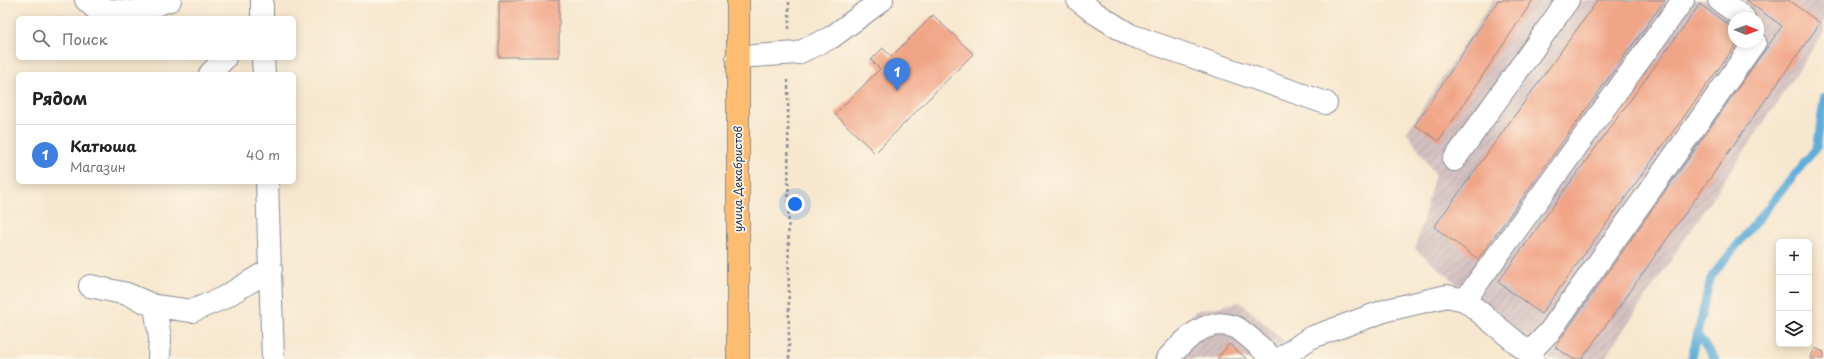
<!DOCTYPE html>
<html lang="ru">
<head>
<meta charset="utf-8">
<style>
	:root { --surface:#fff; --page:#f2f2f2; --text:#222; --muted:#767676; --line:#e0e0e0; --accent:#7c3aed }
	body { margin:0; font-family:"Playpen Sans",sans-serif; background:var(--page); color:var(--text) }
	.controls { position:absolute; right:12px; bottom:12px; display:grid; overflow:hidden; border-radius:6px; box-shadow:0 2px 10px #0003 }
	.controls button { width:36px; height:36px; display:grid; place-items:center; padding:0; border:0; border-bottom:1px solid var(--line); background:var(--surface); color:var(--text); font:20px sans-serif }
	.compass { position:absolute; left:1728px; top:12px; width:36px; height:36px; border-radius:50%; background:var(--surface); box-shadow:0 2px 10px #0003; rotate:91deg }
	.you { position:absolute; left:795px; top:204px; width:14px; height:14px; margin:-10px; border:3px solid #fff; border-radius:50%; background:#1a73e8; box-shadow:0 0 0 6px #1a73e833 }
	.badge { display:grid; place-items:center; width:26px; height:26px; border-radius:50%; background:var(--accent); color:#fff; font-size:13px; font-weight:700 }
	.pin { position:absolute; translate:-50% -33px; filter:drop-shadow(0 1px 2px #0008) }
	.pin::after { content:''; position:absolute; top:21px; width:14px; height:12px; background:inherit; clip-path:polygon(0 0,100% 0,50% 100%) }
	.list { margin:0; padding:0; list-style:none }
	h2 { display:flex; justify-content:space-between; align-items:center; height:52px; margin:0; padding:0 16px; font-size:17px }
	h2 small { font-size:13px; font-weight:400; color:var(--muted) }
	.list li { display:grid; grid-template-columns:26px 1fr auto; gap:12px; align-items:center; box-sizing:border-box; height:60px; padding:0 16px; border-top:1px solid var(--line) }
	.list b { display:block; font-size:15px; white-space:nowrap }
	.list p { margin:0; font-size:13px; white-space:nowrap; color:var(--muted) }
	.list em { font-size:13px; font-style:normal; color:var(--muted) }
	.icon { flex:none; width:22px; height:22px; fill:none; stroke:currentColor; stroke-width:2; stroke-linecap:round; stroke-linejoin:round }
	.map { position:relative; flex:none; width:1824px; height:359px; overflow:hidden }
	.search { position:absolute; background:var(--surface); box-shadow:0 2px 10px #0003; left:16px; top:16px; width:280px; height:44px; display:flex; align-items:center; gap:10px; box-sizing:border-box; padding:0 14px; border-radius:6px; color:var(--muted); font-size:15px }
	.panel { position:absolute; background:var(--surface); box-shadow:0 2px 10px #0003; left:16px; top:72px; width:280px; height:112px; border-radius:6px }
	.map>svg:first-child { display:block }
	.industrial { fill:url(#industrial-furrows); fill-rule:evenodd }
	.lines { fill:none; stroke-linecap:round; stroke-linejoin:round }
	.stream { stroke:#60aeda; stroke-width:8 }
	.building { fill:#f1a587 }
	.minor-casing { stroke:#898b96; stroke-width:24 }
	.major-casing { stroke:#898b96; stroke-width:24 }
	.path { stroke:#898b96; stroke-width:2.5; stroke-dasharray:3 3; stroke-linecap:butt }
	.minor { stroke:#fff; stroke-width:22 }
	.major { stroke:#fdbc70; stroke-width:22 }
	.labels { text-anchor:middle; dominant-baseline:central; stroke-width:3.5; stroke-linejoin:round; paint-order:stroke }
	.street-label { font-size:11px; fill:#1b2f5e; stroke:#fcf5e5 }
</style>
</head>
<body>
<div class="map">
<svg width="1824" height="359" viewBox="0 0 1824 359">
	<defs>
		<pattern id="industrial-furrows" width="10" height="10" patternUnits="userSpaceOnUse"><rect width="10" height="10" fill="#d2bfbf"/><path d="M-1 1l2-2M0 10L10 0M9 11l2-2" fill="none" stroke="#b4a4a7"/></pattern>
	</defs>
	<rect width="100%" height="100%" fill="#fcf5e5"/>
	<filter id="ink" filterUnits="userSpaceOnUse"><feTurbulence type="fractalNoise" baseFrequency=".025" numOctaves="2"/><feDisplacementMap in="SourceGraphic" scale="8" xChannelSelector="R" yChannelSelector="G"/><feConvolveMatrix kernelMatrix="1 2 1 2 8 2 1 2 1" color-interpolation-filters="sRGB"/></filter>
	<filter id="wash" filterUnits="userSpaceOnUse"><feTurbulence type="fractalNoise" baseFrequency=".012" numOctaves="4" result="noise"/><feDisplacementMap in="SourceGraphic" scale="16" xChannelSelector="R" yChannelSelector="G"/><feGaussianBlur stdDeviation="0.9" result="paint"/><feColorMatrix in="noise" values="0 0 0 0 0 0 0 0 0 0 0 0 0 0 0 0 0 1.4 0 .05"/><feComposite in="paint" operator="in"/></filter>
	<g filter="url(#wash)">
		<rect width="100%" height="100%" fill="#f7e7ce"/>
		<path class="industrial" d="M1493 0H1824V33L1822 36 1604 359H1549L1415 249 1435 174 1407 132ZM1734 18H1758V42H1734Z
			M1240 302 1305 359H1156L1195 311Z"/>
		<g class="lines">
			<path class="stream" d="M1697 334 1715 359
				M1691 359 1711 277 1817 147 1824 97"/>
		</g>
		<g id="blocks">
			<path class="building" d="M499 0H559V57H499Z
				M1498 0H1533L1439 141 1415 125Z
				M1598 0H1665L1478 259 1434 227Z
				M1746 0H1788L1820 23 1582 359H1573L1555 347 1782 26Z
				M1700 4 1734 29V42H1738L1541 314 1498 282Z
				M933 15 973 54 875 153 835 114 880 69 871 60 883 48 891 57Z
				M1229 344 1247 359H1217Z
				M1815 348 1824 352V359H1810Z"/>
		</g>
	</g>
	<g filter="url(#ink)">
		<use href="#blocks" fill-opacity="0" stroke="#898b96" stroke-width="1"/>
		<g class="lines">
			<g class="minor-casing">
				<path id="minor" d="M86 0 96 9 134 12 170 0
					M1078 0 1095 13 1130 35 1326 103
					M1719 0 1744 18
					M262 18V0
					M737 57 798 53 832 37 882 0
					M263 58 264 74
					M210 74 225 58
					M1454 160 1568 0
					M267 182 273 359
					M90 286 127 294 155 306 192 311 223 298 271 269
					M1465 300 1683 0
					M155 306 160 338 159 359
					M1529 353 1550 331 1755 42
					M1167 359C1185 340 1206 316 1235 327 1244 331 1264 351 1273 359
					M1280 359 1310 338 1387 310 1447 296 1465 300 1529 353 1533 359"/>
			</g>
			<g class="major-casing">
				<path id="major" d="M738 0V359"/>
			</g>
			<path class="path" d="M789 29V0
				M788 80 789 359"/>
			<use href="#minor" class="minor"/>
			<use href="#major" class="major"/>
		</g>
	</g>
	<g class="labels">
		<g class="street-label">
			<text transform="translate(737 179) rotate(-90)">улица Декабристов</text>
		</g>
	</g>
</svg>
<div class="controls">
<button>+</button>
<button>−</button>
<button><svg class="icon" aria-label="layers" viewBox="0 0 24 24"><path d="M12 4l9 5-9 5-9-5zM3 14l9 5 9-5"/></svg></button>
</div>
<svg class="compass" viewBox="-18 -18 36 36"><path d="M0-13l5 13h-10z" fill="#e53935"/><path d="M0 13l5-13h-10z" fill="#767676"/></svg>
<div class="you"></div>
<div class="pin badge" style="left:897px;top:91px;background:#3f7fe0">1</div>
<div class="search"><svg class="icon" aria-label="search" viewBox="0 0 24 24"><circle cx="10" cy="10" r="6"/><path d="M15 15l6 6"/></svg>Поиск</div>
<section class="panel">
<h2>Рядом<small></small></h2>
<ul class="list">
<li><span class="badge" style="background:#3f7fe0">1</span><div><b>Катюша</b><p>Магазин</p></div><em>40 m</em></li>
</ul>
</section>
</div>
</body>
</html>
